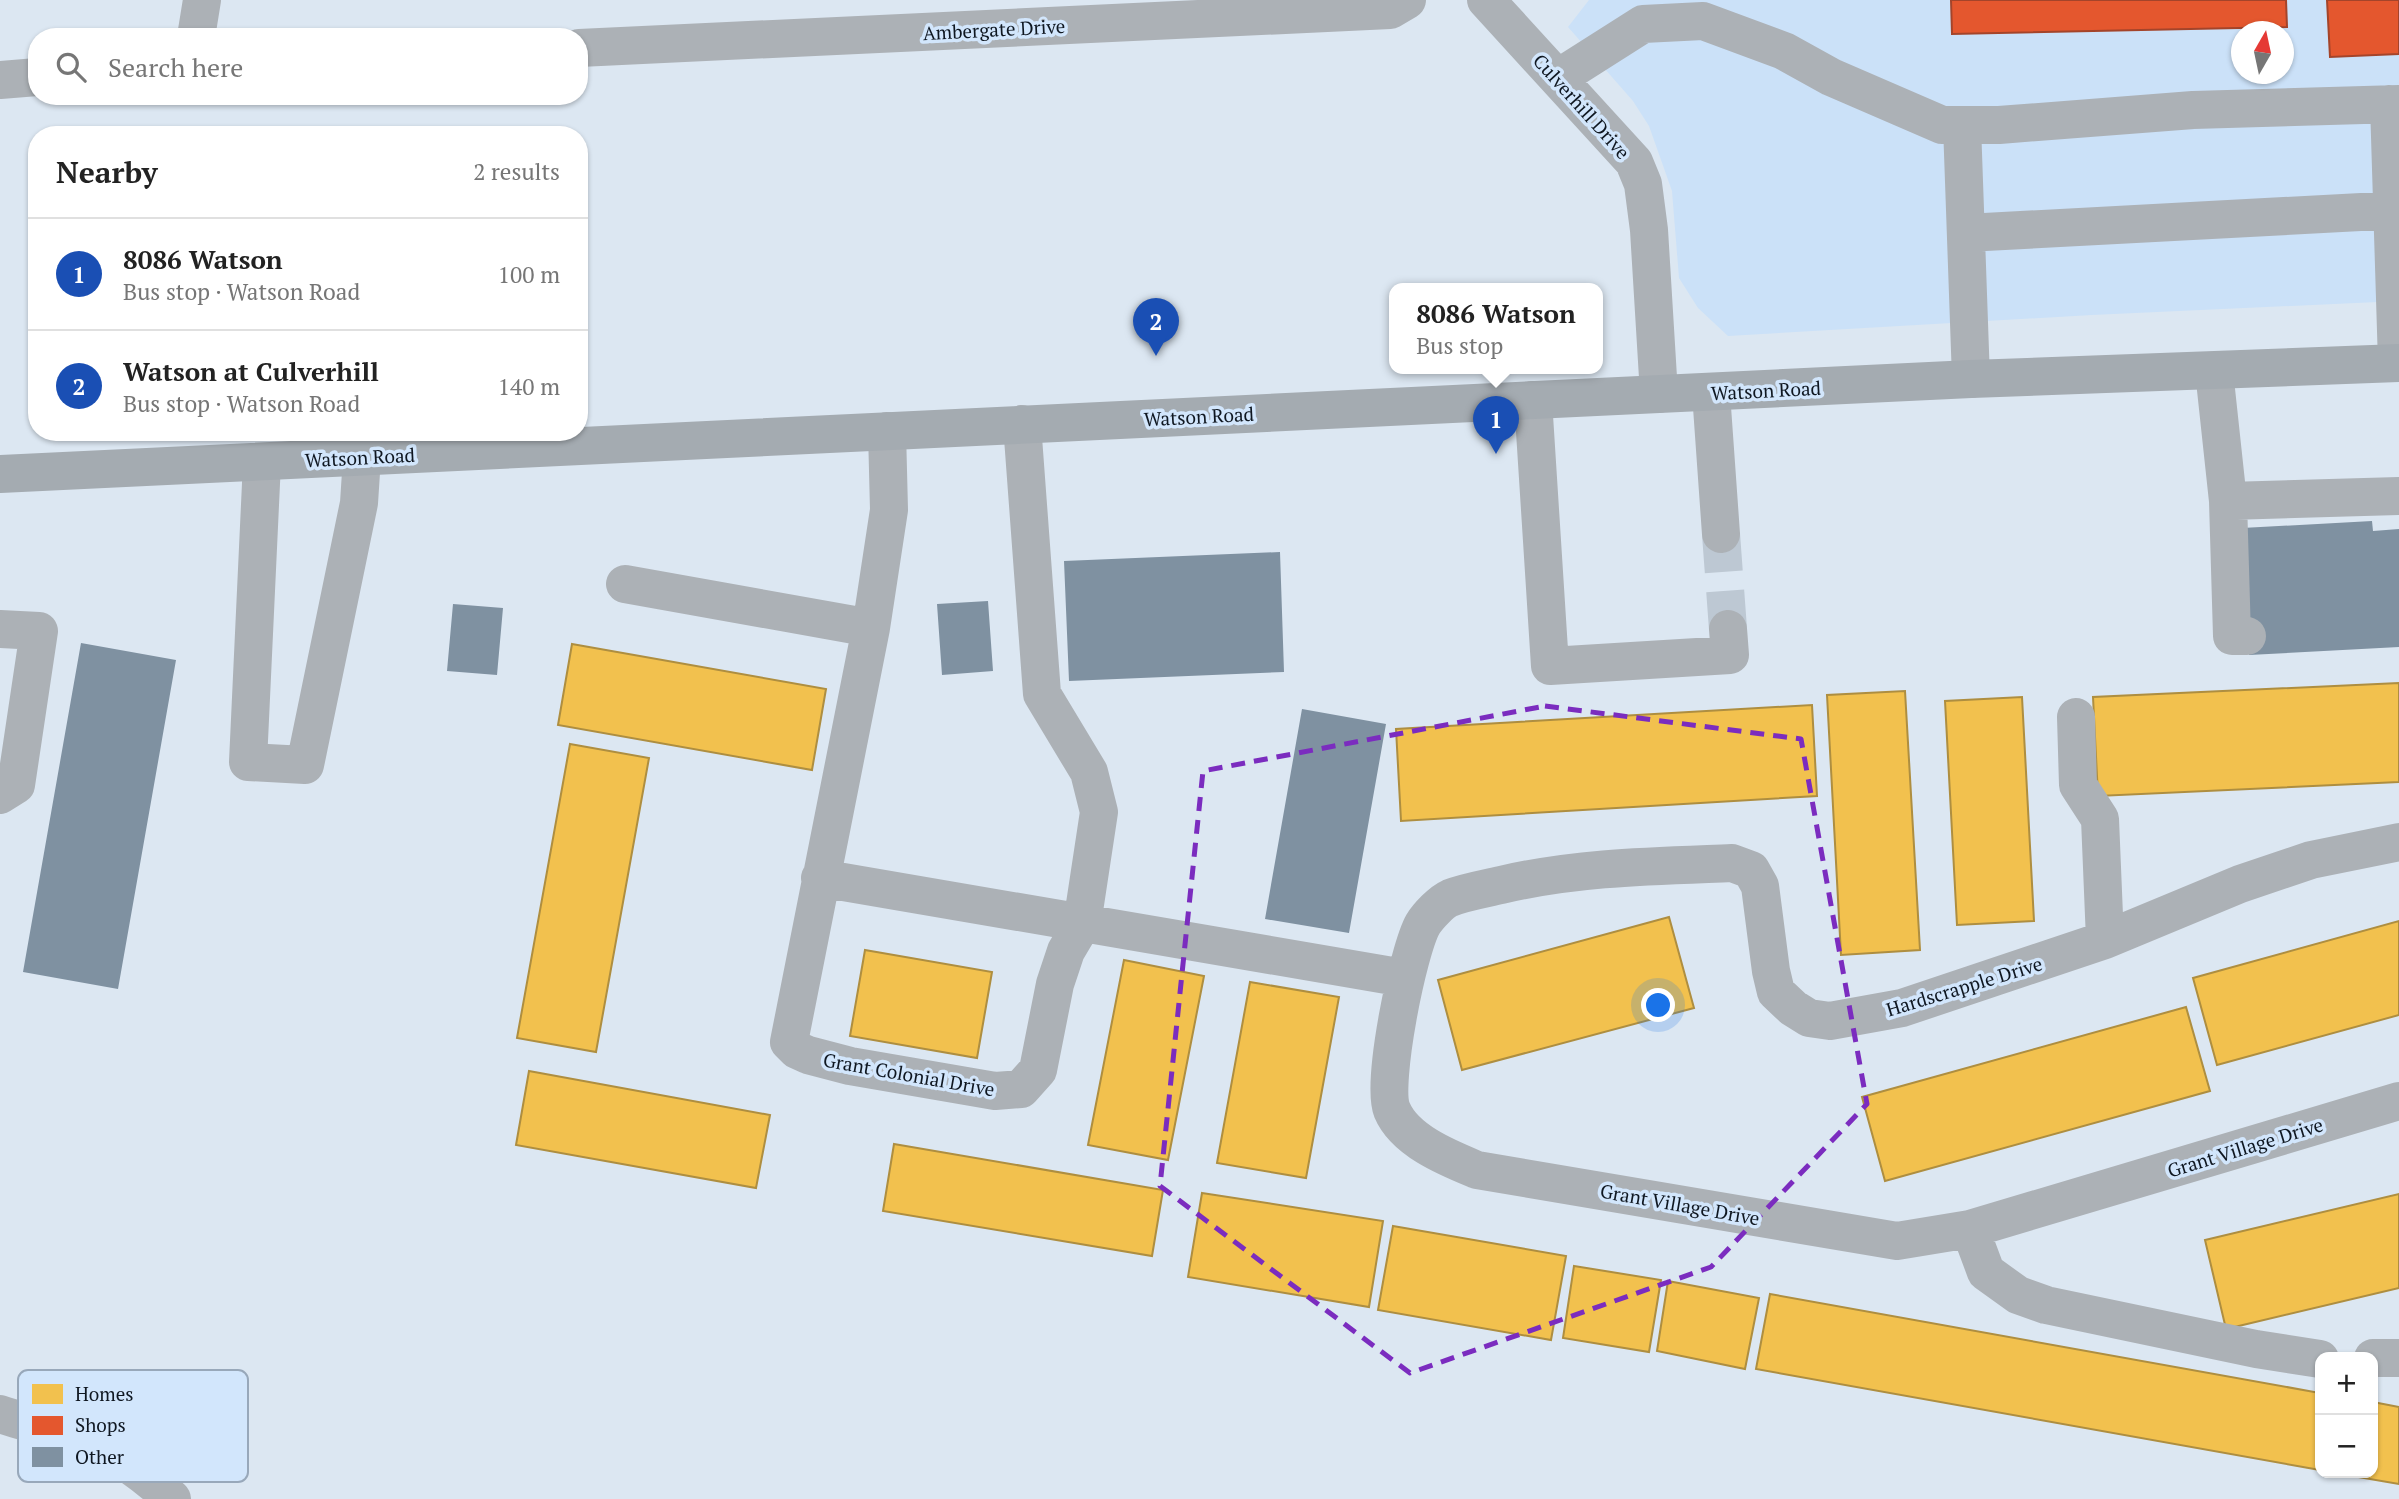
<!DOCTYPE html>
<html lang="en">
<head>
<meta charset="utf-8">
<style>
	:root { --surface:#fff; --page:#f2f2f2; --text:#222; --muted:#767676; --line:#e0e0e0; --accent:#1a73e8 }
	body { margin:0; font-family:"PT Serif",serif; background:var(--page); color:var(--text) }
	.controls { position:absolute; right:21px; bottom:21px; display:grid; overflow:hidden; border-radius:14px; box-shadow:0 2px 5px #0004 }
	.controls button { width:63px; height:63px; display:grid; place-items:center; padding:0; border:0; border-bottom:2px solid var(--line); background:var(--surface); color:var(--text); font:35px sans-serif }
	.compass { position:absolute; left:2231px; top:21px; width:63px; height:63px; border-radius:50%; background:var(--surface); box-shadow:0 2px 5px #0004; rotate:9deg }
	.you { position:absolute; left:1659px; top:1006px; width:24px; height:24px; margin:-18px; border:5px solid #fff; border-radius:50%; background:#1a73e8; box-shadow:0 0 0 10px #1a73e833 }
	.badge { display:grid; place-items:center; width:46px; height:46px; border-radius:50%; background:var(--accent); color:#fff; font-size:23px; font-weight:700 }
	.pin { position:absolute; translate:-50% -58px; filter:drop-shadow(0 2px 4px #0008) }
	.pin::after { content:''; position:absolute; top:37px; width:24px; height:21px; background:inherit; clip-path:polygon(0 0,100% 0,50% 100%) }
	.popup { position:absolute; left:1389px; top:283px; width:214px; height:91px; box-sizing:border-box; display:grid; place-content:center; border-radius:14px; background:var(--surface); filter:drop-shadow(0 2px 5px #0005); font-size:23px; white-space:nowrap; color:var(--muted) }
	.popup b { font-size:26px; color:var(--text) }
	.popup::after { content:''; position:absolute; left:50%; top:100%; margin-left:-14px; border:14px solid transparent; border-top-color:var(--surface) }
	.list { margin:0; padding:0; list-style:none }
	h2 { display:flex; justify-content:space-between; align-items:center; height:91px; margin:0; padding:0 28px; font-size:30px }
	h2 small { font-size:23px; font-weight:400; color:var(--muted) }
	.list li { display:grid; grid-template-columns:46px 1fr auto; gap:21px; align-items:center; box-sizing:border-box; height:112px; padding:0 28px; border-top:2px solid var(--line) }
	.list b { display:block; font-size:26px; white-space:nowrap }
	.list p { margin:0; font-size:23px; white-space:nowrap; color:var(--muted) }
	.list em { font-size:23px; font-style:normal; color:var(--muted) }
	.icon { flex:none; width:38px; height:38px; fill:none; stroke:currentColor; stroke-width:2; stroke-linecap:round; stroke-linejoin:round }
	.map { position:relative; flex:none; width:2399px; height:1499px; overflow:hidden }
	.search { position:absolute; background:var(--surface); box-shadow:0 2px 5px #0004; left:28px; top:28px; width:560px; height:77px; display:flex; align-items:center; gap:18px; box-sizing:border-box; padding:0 24px; border-radius:28px; color:var(--muted); font-size:26px }
	.panel { position:absolute; background:var(--surface); box-shadow:0 2px 5px #0004; left:28px; top:126px; width:560px; height:315px; border-radius:28px }
	.map>svg:first-child { display:block }
	.built { fill:#cbe1f8; fill-rule:evenodd }
	.homes { fill:#f2c14e; stroke:#ae8e40; stroke-width:2 }
	.shops { fill:#e4572e; stroke:#a4442a; stroke-width:2 }
	.building { fill:#7f91a1 }
	.lines { fill:none; stroke-linecap:round; stroke-linejoin:round }
	.minor-tunnel { stroke:#bdc8d3; stroke-width:38; stroke-dasharray:38 19; stroke-linecap:butt }
	.minor { stroke:#acb1b6; stroke-width:38 }
	.major { stroke:#a4abb1; stroke-width:38 }
	.marked { fill:none; stroke:#7b2cbf; stroke-width:5; stroke-dasharray:14 9; stroke-linejoin:round }
	.labels { text-anchor:middle; dominant-baseline:central; stroke-width:7; stroke-linejoin:round; paint-order:stroke }
	.street-label { font-size:19px; fill:#0f1721; stroke:#d2e6fc }
	.key { fill:#d2e6fc; stroke:#98a8ba; stroke-width:2 }
	.key-label { font-size:19px; fill:#0f1721 }
</style>
</head>
<body>
<div class="map">
<svg width="2399" height="1499" viewBox="0 0 2399 1499">
	<rect width="100%" height="100%" fill="#dce7f2"/>
	<path class="built" d="M1589 0H2399V301L2092 315 1728 336 1698 308 1679 278 1672 191 1649 126 1633 101 1568 27ZM2242 32H2284V74H2242Z"/>
	<path class="homes" d="M572 644 826 689 812 770 558 725Z
		M2399 683V782L2098 796 2093 697Z
		M1905 691 1920 950 1841 955 1827 695Z
		M2022 697 2034 921 1957 925 1945 701Z
		M1812 705 1817 796 1401 821 1396 729Z
		M570 744 649 758 596 1052 517 1038Z
		M1669 917 1694 1008 1462 1070 1438 980Z
		M2399 921V1015L2217 1065 2193 978Z
		M865 950 992 972 977 1058 850 1036Z
		M1124 960 1204 976 1168 1160 1088 1145Z
		M1250 982 1339 997 1306 1178 1217 1163Z
		M2186 1007 2210 1091 1885 1181 1862 1097Z
		M529 1071 770 1115 756 1188 516 1145Z
		M894 1144 1163 1190 1152 1256 883 1211Z
		M1202 1193 1383 1221 1369 1307 1188 1277Z
		M2399 1194V1288L2226 1329 2205 1240Z
		M1393 1226 1566 1256 1551 1340 1378 1310Z
		M1574 1266 1661 1280 1649 1352 1563 1338Z
		M1668 1281 1759 1298 1745 1369 1657 1351Z
		M1770 1294 2320 1393V1470L1756 1369Z
		M2373 1402 2399 1407V1484L2335 1473H2373Z"/>
	<path class="shops" d="M1951 0H2286L2287 27 1952 34Z
		M2327 0H2399V54L2330 57Z"/>
	<path class="building" d="M2372 521 2373 531 2399 529V647L2249 655 2242 528Z
		M1280 552 1284 672 1069 681 1064 561Z
		M988 601 993 671 942 675 937 604Z
		M453 604 503 608 497 675 447 671Z
		M81 643 176 660 118 989 23 972Z
		M1302 709 1386 724 1349 933 1265 919Z"/>
	<g class="lines">
		<path class="minor-tunnel" d="M1721 534 1728 629"/>
		<path class="minor" d="M1486 0 1634 162 1643 184 1649 230 1659 394
			M196 37 202 0
			M579 48 1390 10 1407 0
			M1558 78 1643 24 1703 21 1784 51 1831 77 1942 125H1999L2193 110 2399 104
			M0 80 37 77
			M2389 104 2397 363
			M1962 125 1971 379
			M1966 233 2399 210
			M2214 371 2228 501 2232 636H2247
			M1711 393 1721 534
			M1533 400 1550 666 1730 655 1728 629
			M887 431 889 510 871 628 789 1042 797 1050 808 1055 850 1066 995 1091 1021 1089 1038 1070 1055 984 1066 951 1082 924 1099 812 1089 772 1042 694 1022 424
			M262 462 248 762 305 765 359 503 362 457
			M2228 501 2399 496
			M625 584 871 628
			M0 629 39 631 16 785 0 795
			M2076 717 2078 785 2100 819 2105 940
			M2399 842 2311 860 2240 884 2105 940 1902 1008 1830 1021 1809 1018 1793 1008 1776 992 1771 971 1760 886 1751 870 1732 863C1654 866 1577 867 1501 885 1484 889 1465 892 1450 898 1441 902 1428 916 1423 924 1408 950 1381 1084 1392 1110 1405 1141 1448 1158 1477 1170L1897 1241 1970 1229 2399 1101
			M820 878 1404 978
			M1970 1229 1986 1272 2018 1295 2046 1305 2256 1349 2320 1359
			M2373 1358H2399
			M0 1414C37 1426 76 1435 110 1453 132 1465 153 1482 172 1499"/>
		<path class="major" d="M0 474 1971 379 2399 363"/>
	</g>
	<path class="marked" d="M1545 706 1801 739 1867 1104 1711 1267 1410 1373 1160 1186 1203 771Z"/>
	<g class="labels">
		<g class="street-label">
			<text transform="translate(994 29) rotate(-3)">Ambergate Drive</text>
			<text transform="translate(1582 106) rotate(48)">Culverhill Drive</text>
			<text transform="translate(1766 390) rotate(-3)">Watson Road</text>
			<text transform="translate(1199 416) rotate(-3)">Watson Road</text>
			<text transform="translate(360 457) rotate(-3)">Watson Road</text>
			<text transform="translate(1964 986) rotate(-17)">Hardscrapple Drive</text>
			<text transform="translate(909 1074) rotate(10)">Grant Colonial Drive</text>
			<text transform="translate(2245 1147) rotate(-17)">Grant Village Drive</text>
			<text transform="translate(1680 1204) rotate(10)">Grant Village Drive</text>
		</g>
	</g>
	<rect x="18" y="1370" width="230" height="112" rx="10" class="key"/>
	<rect x="32" y="1384" width="31" height="20" fill="#f2c14e"/>
	<rect x="32" y="1416" width="31" height="19" fill="#e4572e"/>
	<rect x="32" y="1447" width="31" height="20" fill="#7f91a1"/>
	<g class="key-label">
		<text x="75" y="1401">Homes</text>
		<text x="75" y="1432">Shops</text>
		<text x="75" y="1464">Other</text>
	</g>
</svg>
<div class="controls">
<button>+</button>
<button>−</button>
</div>
<svg class="compass" viewBox="-18 -18 36 36"><path d="M0-13l5 13h-10z" fill="#e53935"/><path d="M0 13l5-13h-10z" fill="#767676"/></svg>
<div class="you"></div>
<div class="pin badge" style="left:1496px;top:454px;background:#1a4fb4">1</div>
<div class="popup"><b>8086 Watson</b>Bus stop</div>
<div class="pin badge" style="left:1156px;top:356px;background:#1a4fb4">2</div>
<div class="search"><svg class="icon" aria-label="search" viewBox="0 0 24 24"><circle cx="10" cy="10" r="6"/><path d="M15 15l6 6"/></svg>Search here</div>
<section class="panel">
<h2>Nearby<small>2 results</small></h2>
<ul class="list">
<li><span class="badge" style="background:#1a4fb4">1</span><div><b>8086 Watson</b><p>Bus stop · Watson Road</p></div><em>100 m</em></li>
<li><span class="badge" style="background:#1a4fb4">2</span><div><b>Watson at Culverhill</b><p>Bus stop · Watson Road</p></div><em>140 m</em></li>
</ul>
</section>
</div>
</body>
</html>
